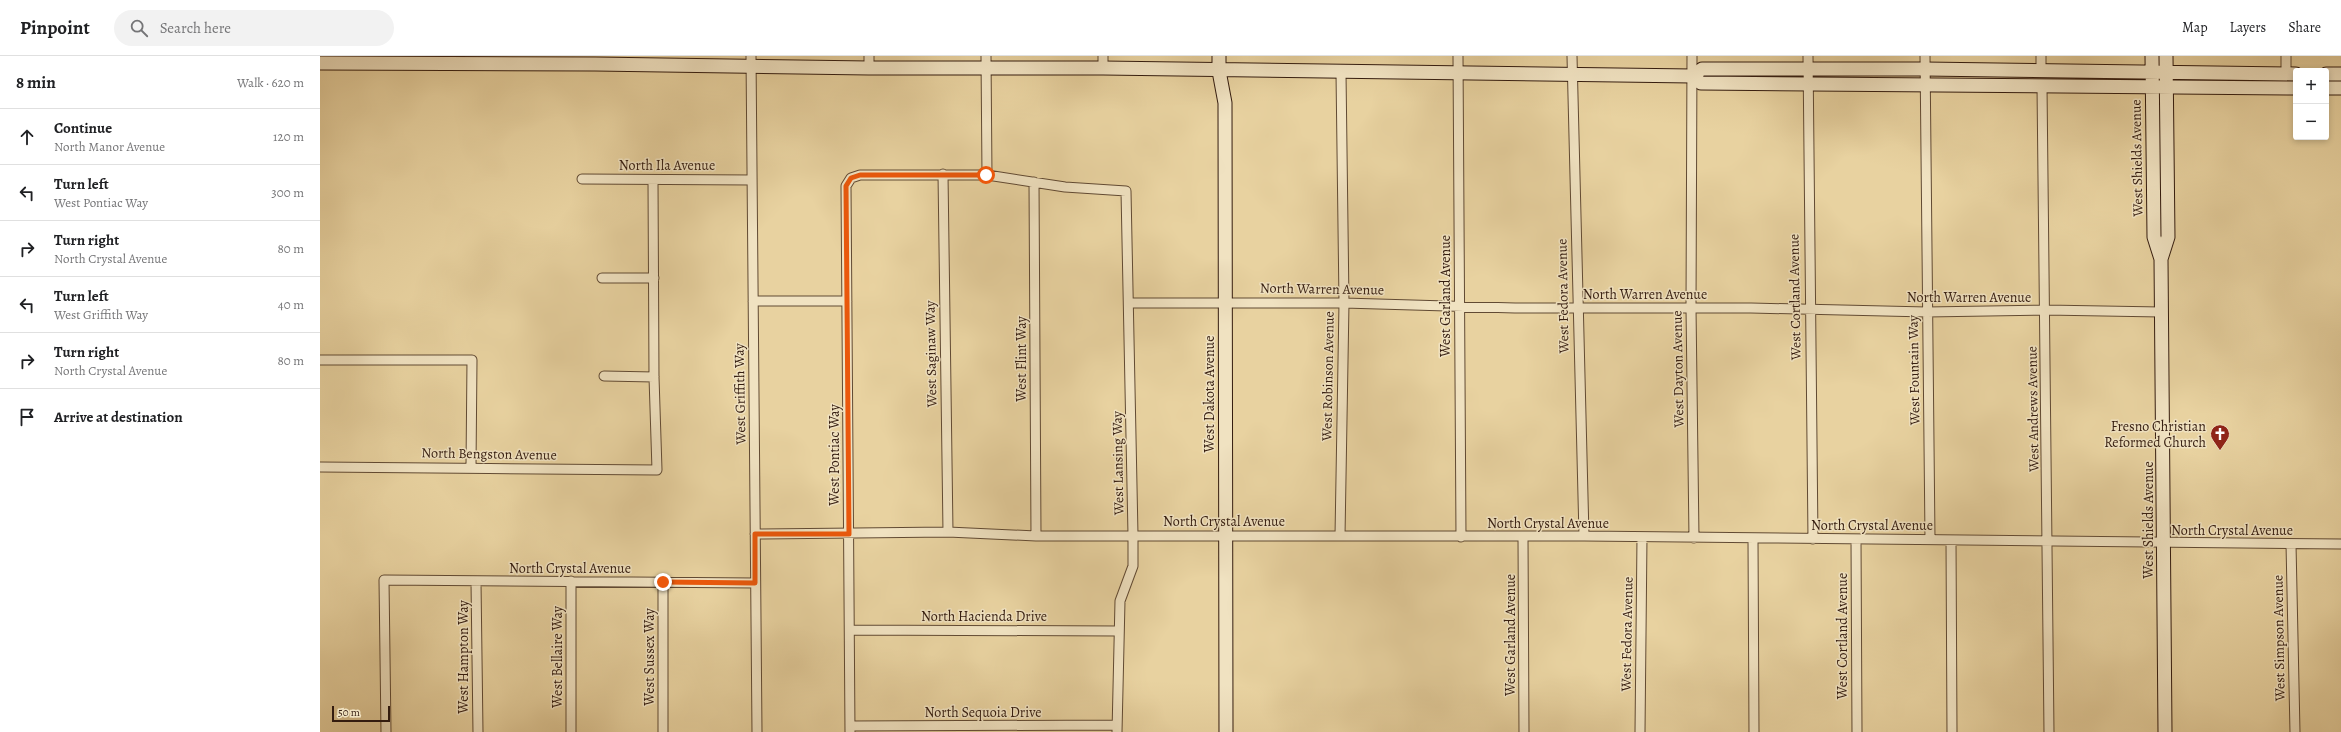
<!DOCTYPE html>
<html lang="en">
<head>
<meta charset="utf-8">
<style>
	:root { --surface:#fff; --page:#f2f2f2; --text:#202124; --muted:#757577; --line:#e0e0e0 }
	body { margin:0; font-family:Alegreya,serif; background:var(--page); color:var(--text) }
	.controls { position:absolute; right:12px; top:12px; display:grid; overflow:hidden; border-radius:4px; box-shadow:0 2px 6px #0003 }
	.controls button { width:36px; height:36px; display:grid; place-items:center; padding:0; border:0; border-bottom:1px solid var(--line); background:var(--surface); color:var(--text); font:20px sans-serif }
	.scale { position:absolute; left:12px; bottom:10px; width:58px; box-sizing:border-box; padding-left:4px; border:2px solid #341c0f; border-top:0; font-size:11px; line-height:14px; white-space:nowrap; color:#341c0f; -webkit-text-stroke:3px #f0e2c1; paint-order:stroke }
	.stop { position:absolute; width:12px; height:12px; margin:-9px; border:3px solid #ea580c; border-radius:50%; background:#fff }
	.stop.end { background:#ea580c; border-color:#fff; box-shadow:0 1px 4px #0008 }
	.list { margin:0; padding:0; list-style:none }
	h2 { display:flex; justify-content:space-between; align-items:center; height:52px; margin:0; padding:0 16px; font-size:17px }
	h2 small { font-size:13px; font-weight:400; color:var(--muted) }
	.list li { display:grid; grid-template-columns:26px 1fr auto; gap:12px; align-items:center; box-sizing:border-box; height:56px; padding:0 16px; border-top:1px solid var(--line) }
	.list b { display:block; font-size:15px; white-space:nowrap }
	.list p { margin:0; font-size:13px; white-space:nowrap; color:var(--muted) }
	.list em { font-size:13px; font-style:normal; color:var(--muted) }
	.icon { flex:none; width:22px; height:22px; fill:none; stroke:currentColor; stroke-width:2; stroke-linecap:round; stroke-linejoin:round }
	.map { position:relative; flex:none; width:2021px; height:676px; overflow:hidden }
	header { display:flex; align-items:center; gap:24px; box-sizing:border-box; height:56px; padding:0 20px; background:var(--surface); border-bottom:1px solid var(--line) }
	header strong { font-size:19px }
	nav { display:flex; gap:22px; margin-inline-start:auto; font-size:14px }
	.search { width:280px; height:36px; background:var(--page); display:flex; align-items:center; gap:10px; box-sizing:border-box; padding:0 14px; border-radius:22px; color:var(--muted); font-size:15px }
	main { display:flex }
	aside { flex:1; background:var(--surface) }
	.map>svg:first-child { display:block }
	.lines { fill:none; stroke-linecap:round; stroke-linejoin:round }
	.street-casing { stroke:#614a33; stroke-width:11 }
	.secondary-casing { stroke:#341c0f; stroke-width:15 }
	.street { stroke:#f0e2c1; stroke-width:9 }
	.secondary { stroke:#f0e2c1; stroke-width:13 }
	.route { stroke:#ea580c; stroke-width:5 }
	.labels { text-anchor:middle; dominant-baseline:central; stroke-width:3; stroke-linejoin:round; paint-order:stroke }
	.street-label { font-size:14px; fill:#341c0f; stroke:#f0e2c1 }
	.poi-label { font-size:14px; fill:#341c0f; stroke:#f0e2c1; text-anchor:end }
</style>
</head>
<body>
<header>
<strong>Pinpoint</strong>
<div class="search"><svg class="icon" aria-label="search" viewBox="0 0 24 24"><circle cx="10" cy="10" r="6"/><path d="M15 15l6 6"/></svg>Search here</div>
<nav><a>Map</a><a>Layers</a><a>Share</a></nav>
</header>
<main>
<aside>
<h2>8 min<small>Walk · 620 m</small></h2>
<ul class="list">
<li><svg class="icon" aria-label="ahead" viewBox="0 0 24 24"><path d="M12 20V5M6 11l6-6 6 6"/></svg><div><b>Continue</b><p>North Manor Avenue</p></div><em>120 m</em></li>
<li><svg class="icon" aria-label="left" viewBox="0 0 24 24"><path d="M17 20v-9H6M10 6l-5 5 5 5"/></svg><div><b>Turn left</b><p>West Pontiac Way</p></div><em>300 m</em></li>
<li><svg class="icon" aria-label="right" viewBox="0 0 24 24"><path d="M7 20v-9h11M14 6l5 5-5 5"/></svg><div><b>Turn right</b><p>North Crystal Avenue</p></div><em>80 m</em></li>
<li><svg class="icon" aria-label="left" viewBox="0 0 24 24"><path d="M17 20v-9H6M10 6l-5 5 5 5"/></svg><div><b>Turn left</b><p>West Griffith Way</p></div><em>40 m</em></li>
<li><svg class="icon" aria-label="right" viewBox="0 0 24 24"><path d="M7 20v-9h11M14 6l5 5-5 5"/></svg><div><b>Turn right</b><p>North Crystal Avenue</p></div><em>80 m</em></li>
<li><svg class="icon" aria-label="arrive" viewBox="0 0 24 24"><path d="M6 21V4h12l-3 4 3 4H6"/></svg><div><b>Arrive at destination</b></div></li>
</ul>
</aside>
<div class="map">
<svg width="2021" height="676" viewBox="0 0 2021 676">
	<rect width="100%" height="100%" fill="#e8d2a0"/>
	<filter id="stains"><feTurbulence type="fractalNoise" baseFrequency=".005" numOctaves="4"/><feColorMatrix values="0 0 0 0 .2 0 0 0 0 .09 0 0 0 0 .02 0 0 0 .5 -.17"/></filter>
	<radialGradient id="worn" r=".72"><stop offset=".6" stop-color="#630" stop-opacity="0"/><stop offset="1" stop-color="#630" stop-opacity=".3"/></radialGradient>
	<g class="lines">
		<g class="street-casing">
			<path id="street" d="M431 0 437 676
				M549 0V12
				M666 0 667 119
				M783 0V12
				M1138 0 1141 481
				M1252 0 1264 480
				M1372 0 1371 252 1374 482
				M1488 0 1493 483
				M1605 0 1610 483
				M1721 0V15
				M1966 17V0
				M1722 30 1729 676
				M623 118 628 476
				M262 123 432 124
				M714 126 716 480
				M282 222H334
				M433 245H527
				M809 247H1024L1195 252H1431L1607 256 1726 254 1841 256
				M0 304H152L151 410
				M284 320 334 321
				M0 411C112 411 225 414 337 414L334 321 333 124
				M435 478 628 476 716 480H1264L2021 488
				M1020 480 1024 247 1021 17
				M1203 481 1204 676
				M1433 483 1434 676
				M1536 483 1537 676
				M1631 484 1632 676
				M1971 488 1975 676
				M251 525V676
				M156 526 158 676
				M343 526V676
				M530 574 798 575
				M530 670 797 669
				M66 676 64 524 435 527
				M530 676 526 130 531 122 540 119H667L745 131 806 135 813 479V510L800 545 797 676
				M1320 676 1322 481"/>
		</g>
		<g class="secondary-casing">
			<path id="secondary" d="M899 0V15L905 47 906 676
				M1832 0 1834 181 1841 203
				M0 7 275 8 549 12H783L1372 20 1382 13H1605L1976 18
				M2006 18H2021
				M1372 20 1381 27 1976 32
				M2006 32H2021
				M1845 676 1841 203 1848 181 1846 0"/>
		</g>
		<use href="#street" class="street"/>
		<use href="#secondary" class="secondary"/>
	</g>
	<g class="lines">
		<path class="route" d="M343 526 435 527V478H529L526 130 531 122 540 119H666"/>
	</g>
	<defs>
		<g id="church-pin" transform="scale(1)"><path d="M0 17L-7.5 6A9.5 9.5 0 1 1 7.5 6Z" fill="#8f2418" stroke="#f0e2c1"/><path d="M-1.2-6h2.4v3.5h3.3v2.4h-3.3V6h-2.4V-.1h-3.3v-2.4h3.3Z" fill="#fff"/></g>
	</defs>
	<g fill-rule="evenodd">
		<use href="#church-pin" x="1900" y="378"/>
	</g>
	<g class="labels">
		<g class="street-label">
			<text transform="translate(1817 102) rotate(-91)">West Shields Avenue</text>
			<text x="347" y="109">North Ila Avenue</text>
			<text transform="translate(1002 233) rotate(1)">North Warren Avenue</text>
			<text x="1325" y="238">North Warren Avenue</text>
			<text transform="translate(1125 240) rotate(-90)">West Garland Avenue</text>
			<text transform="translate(1243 240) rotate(-91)">West Fedora Avenue</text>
			<text transform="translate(1475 241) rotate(-91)">West Cortland Avenue</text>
			<text x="1649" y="241">North Warren Avenue</text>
			<text transform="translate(611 298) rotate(-91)">West Saginaw Way</text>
			<text transform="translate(701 303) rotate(-90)">West Flint Way</text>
			<text transform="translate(1358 313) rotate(-91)">West Dayton Avenue</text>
			<text transform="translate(1594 314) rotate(-91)">West Fountain Way</text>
			<text transform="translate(1008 320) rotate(-89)">West Robinson Avenue</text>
			<text transform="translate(420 338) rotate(-91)">West Griffith Way</text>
			<text transform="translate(889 338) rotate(-90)">West Dakota Avenue</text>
			<text transform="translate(1713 353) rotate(-91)">West Andrews Avenue</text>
			<text transform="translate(169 398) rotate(1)">North Bengston Avenue</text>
			<text transform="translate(514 399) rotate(-90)">West Pontiac Way</text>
			<text transform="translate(798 407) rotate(-91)">West Lansing Way</text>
			<text transform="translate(1828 464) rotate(-90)">West Shields Avenue</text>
			<text x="904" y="465">North Crystal Avenue</text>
			<text x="1228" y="467">North Crystal Avenue</text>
			<text x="1552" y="469">North Crystal Avenue</text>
			<text x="1912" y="474">North Crystal Avenue</text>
			<text x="250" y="512">North Crystal Avenue</text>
			<text x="664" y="560">North Hacienda Drive</text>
			<text transform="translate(1307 578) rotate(-89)">West Fedora Avenue</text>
			<text transform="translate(1190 579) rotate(-90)">West Garland Avenue</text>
			<text transform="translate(1522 580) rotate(-90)">West Cortland Avenue</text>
			<text transform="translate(1959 582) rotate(-91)">West Simpson Avenue</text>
			<text transform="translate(143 601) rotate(-90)">West Hampton Way</text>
			<text transform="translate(237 601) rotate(-90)">West Bellaire Way</text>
			<text transform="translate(329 601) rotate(-90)">West Sussex Way</text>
			<text x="663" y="656">North Sequoia Drive</text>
		</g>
		<g class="poi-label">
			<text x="1886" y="370">Fresno Christian<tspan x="1886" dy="16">Reformed Church</tspan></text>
		</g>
	</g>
	<rect width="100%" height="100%" filter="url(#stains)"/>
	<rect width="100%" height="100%" fill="url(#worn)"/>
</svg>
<div class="controls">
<button>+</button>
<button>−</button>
</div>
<div class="scale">50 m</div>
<div class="stop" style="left:666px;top:119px"></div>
<div class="stop end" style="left:343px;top:526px"></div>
</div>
</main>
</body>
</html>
